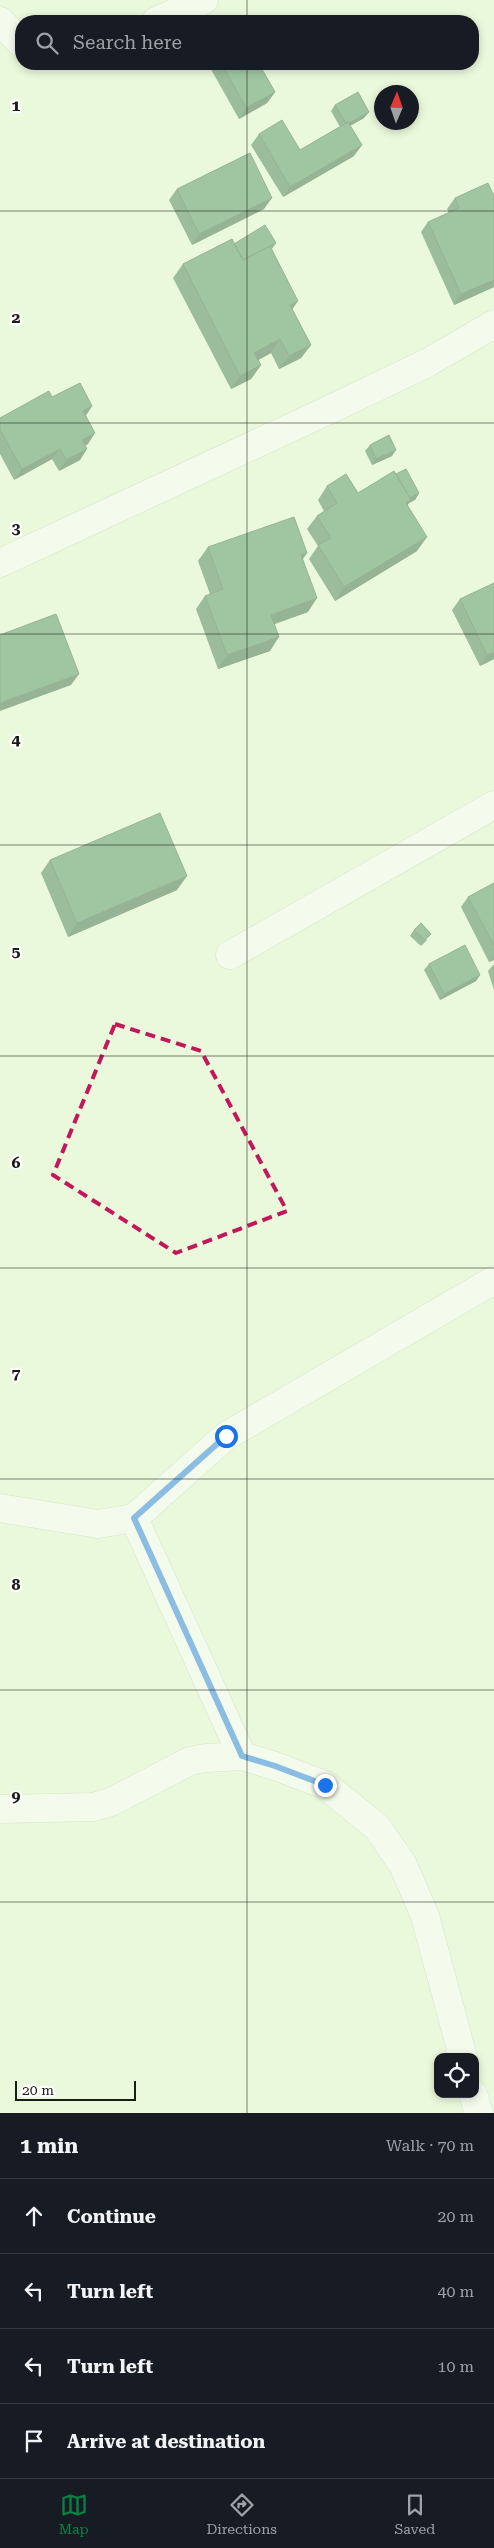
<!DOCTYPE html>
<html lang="en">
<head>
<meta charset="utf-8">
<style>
	:root { --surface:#171b24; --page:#20242c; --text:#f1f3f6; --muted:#9ea1a6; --line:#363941; --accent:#0b8043 }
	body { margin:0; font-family:"Roboto Serif",serif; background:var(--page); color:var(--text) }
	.controls { position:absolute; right:15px; bottom:15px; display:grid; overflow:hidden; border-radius:10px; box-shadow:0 2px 8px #0003 }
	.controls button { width:45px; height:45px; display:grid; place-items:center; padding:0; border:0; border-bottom:1px solid var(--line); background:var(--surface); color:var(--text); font:25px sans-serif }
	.compass { position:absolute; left:374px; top:85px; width:45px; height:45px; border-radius:50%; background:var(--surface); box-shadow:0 2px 8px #0003; rotate:2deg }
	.scale { position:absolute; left:15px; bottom:12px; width:121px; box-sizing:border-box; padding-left:5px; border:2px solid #1a1f15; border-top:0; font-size:14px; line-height:18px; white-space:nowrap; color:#1a1f15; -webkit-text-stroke:4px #fff; paint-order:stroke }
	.stop { position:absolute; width:15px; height:15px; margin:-11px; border:4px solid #1a73e8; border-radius:50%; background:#fff }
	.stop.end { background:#1a73e8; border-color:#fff; box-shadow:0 1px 5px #0008 }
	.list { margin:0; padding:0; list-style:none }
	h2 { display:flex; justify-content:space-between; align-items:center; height:65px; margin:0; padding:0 20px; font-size:21px }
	h2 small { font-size:16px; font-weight:400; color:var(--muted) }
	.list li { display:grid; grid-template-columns:32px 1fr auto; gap:15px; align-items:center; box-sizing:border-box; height:75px; padding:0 20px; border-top:1px solid var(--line) }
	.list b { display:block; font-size:19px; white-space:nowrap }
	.list em { font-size:16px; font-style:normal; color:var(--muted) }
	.icon { flex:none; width:28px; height:28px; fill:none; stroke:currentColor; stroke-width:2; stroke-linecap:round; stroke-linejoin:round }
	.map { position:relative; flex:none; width:494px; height:2113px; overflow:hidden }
	.search { position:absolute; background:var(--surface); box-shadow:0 2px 8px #0003; left:15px; right:15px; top:15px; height:55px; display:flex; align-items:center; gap:12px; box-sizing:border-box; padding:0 18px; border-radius:20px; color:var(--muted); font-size:19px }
	.sheet { height:365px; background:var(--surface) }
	nav { display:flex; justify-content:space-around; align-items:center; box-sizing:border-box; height:70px; border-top:1px solid var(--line); background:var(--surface); font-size:14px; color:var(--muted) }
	nav a { display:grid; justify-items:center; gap:2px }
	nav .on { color:var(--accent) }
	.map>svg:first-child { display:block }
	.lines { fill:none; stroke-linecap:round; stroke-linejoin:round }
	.minor-casing { stroke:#c0ceb3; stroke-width:29 }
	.minor { stroke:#fff; stroke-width:28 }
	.wall { fill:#3e764d }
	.shaded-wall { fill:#32603f }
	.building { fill:#48895a; stroke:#32603f }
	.route { stroke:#1a73e8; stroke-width:6 }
	.marked { fill:none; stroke:#c2185b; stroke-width:4; stroke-dasharray:10 6; stroke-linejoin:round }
	.grid { fill:none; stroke:#1a1f15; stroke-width:1; stroke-opacity:0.55 }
	.grid-label { font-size:16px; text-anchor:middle; font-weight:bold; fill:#1a1f15; stroke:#fff; stroke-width:4.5; stroke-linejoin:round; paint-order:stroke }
</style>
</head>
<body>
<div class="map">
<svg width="494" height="2113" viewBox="0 0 494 2113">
	<rect width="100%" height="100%" fill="#eaf8dc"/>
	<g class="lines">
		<g class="minor-casing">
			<path id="minor" d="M0 21 21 43
				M156 21 204 0
				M0 563 333 408 427 363 494 324
				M230 955 494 805
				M0 1508 98 1524 134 1518 226 1436 494 1280
				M134 1518 242 1756
				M0 1809 93 1807 111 1802 190 1761 206 1758 242 1756 275 1766 325 1785 377 1827 403 1865 425 1916 463 2057
				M473 2094 479 2113"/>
		</g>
		<use href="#minor" class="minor"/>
	</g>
	<path class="wall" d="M208 64H259L275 92 267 103 239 119Z
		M335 105 364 118 350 126 354 156 283 197 251 145 259 134 300 150 340 127 331 111Z
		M177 189 264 209 192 245 169 200Z
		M493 194 494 287 454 305 421 232 428 222 449 213 447 209 455 198Z
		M276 243 272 249 292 309 311 345 301 358 279 369 271 353 258 360 261 365 251 379 231 389 173 278 183 264 234 244Z
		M52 397 92 406 86 415 88 444 85 445 80 460 59 471 52 459 14 480 0 454V418Z
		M370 445 392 456 372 465 365 451Z
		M396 474 419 493 415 500 409 503 407 505 417 551 335 601 309 559 318 546 307 529 317 516 324 511 318 500 327 486 358 493Z
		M208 547 307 553 303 559 308 612 275 624 270 651 218 669 196 609 205 596 210 594 198 561Z
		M460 599 494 659 480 666 452 610Z
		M50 860 177 890 68 937 41 873Z
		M494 883V960L489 962 461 907 468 897Z
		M414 930 427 940 421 946 410 936Z
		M429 964 480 975 476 981 440 1000 424 970Z
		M493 965H494V990L488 971Z"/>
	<path class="shaded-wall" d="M275 92 267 103 239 119 246 108Z
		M369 112 364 118 342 130 347 124Z
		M362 145 354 156 283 197 290 187Z
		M272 198 264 209 192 245 199 234Z
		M494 280V287L454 305 461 294Z
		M298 301 289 314 290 305Z
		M280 339 271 353 245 367 254 353Z
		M311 345 301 358 279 369 289 356Z
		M261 365 251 379 231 389 240 376Z
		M92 406 85 417 83 411Z
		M95 433 88 444 75 451 82 440Z
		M60 449 52 459 14 480 22 469Z
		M87 449 80 460 59 471 66 460Z
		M396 450 392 456 372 465 376 459Z
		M419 493 415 500 409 503 402 513 408 499Z
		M427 537 417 551 335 601 344 587Z
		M307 553 297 566 301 555Z
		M317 598 308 612 262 628 271 615Z
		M279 637 270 651 218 669 227 655Z
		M494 652V659L480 666 487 655Z
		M79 674 71 685 0 711V703Z
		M187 876 177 890 68 937 77 923Z
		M494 955V960L489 962Z
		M480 975 476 981 440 1000 444 994Z"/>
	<path class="building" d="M222 64H259L275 92 246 108Z
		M358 92 369 112 349 123 348 122 346 123 335 105Z
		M282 120 300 150 348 122 362 145 290 187 259 134Z
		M250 153 272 198 199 234 177 189Z
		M488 183 493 194H494V280L461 294 428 222 459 208 455 198Z
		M265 225 276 243 243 260 234 244Z
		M232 239 243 260 270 246 298 301 290 305 311 345 289 356 280 339 254 353 261 365 240 376 183 264Z
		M80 383 92 406 83 411 95 433 82 440 87 449 66 460 60 449 22 469 0 430V418L49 391 52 397Z
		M389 435 396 450 376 459 370 445Z
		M406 469 419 493 410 498 396 474Z
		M394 471 411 500 406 503 427 537 344 587 318 545 331 538 317 516 337 503 327 486 346 474 358 493Z
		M294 517 307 553 301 555 317 598 271 615 279 637 227 655 205 596 223 589 208 547Z
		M494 583V652L487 655 460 599Z
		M56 614 79 674 0 703V635Z
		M160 813 187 876 77 923 50 860Z
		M494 883V945L468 897Z
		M421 923 431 934 425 940 414 930Z
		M465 945 480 975 444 994 429 964Z"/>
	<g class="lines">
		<path class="route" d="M226 1436 134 1518 242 1756 275 1766 325 1785"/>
	</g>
	<path d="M0 0H494V2113H0ZM115 1024 201 1051 287 1211 176 1253 53 1175Z" fill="#eaf8dc" fill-opacity=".55" fill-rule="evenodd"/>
	<path class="marked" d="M115 1024 201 1051 287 1211 176 1253 53 1175Z"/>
	<path class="grid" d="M247 0V21M247 64V2113M0 211H494M0 423H494M0 634H494M0 845H494M0 1056H494M0 1268H494M0 1479H494M0 1690H494M0 1902H494"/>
	<g class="grid-label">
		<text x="16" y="111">1</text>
		<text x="16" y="323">2</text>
		<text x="16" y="534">3</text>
		<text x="16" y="745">4</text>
		<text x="16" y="957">5</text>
		<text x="16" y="1168">6</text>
		<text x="16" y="1379">7</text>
		<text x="16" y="1590">8</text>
		<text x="16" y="1802">9</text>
	</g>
</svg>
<div class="controls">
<button><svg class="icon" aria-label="locate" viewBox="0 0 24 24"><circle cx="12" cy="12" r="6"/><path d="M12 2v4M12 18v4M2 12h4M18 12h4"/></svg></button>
</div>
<svg class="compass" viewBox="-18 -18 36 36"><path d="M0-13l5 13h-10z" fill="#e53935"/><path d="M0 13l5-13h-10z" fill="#9ea1a6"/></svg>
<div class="scale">20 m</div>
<div class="stop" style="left:226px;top:1436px"></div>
<div class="stop end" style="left:325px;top:1785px"></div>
<div class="search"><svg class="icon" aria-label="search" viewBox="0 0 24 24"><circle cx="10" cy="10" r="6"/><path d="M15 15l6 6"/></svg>Search here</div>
</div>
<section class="sheet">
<h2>1 min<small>Walk · 70 m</small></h2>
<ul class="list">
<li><svg class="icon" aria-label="ahead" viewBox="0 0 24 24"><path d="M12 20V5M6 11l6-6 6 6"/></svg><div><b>Continue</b></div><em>20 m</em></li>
<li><svg class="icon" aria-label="left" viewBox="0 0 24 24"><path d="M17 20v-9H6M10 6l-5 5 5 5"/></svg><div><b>Turn left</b></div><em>40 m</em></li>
<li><svg class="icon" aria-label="left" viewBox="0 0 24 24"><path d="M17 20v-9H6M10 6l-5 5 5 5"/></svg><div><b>Turn left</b></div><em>10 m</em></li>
<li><svg class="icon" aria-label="arrive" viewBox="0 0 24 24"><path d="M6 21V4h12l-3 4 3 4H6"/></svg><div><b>Arrive at destination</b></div></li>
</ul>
</section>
<nav>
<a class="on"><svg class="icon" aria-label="map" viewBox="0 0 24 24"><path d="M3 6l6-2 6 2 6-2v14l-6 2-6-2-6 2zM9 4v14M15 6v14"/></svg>Map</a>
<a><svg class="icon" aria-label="directions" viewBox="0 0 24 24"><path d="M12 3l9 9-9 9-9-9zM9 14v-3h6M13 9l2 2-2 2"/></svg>Directions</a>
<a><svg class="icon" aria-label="saved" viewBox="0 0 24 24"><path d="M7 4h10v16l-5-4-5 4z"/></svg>Saved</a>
</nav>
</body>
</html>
